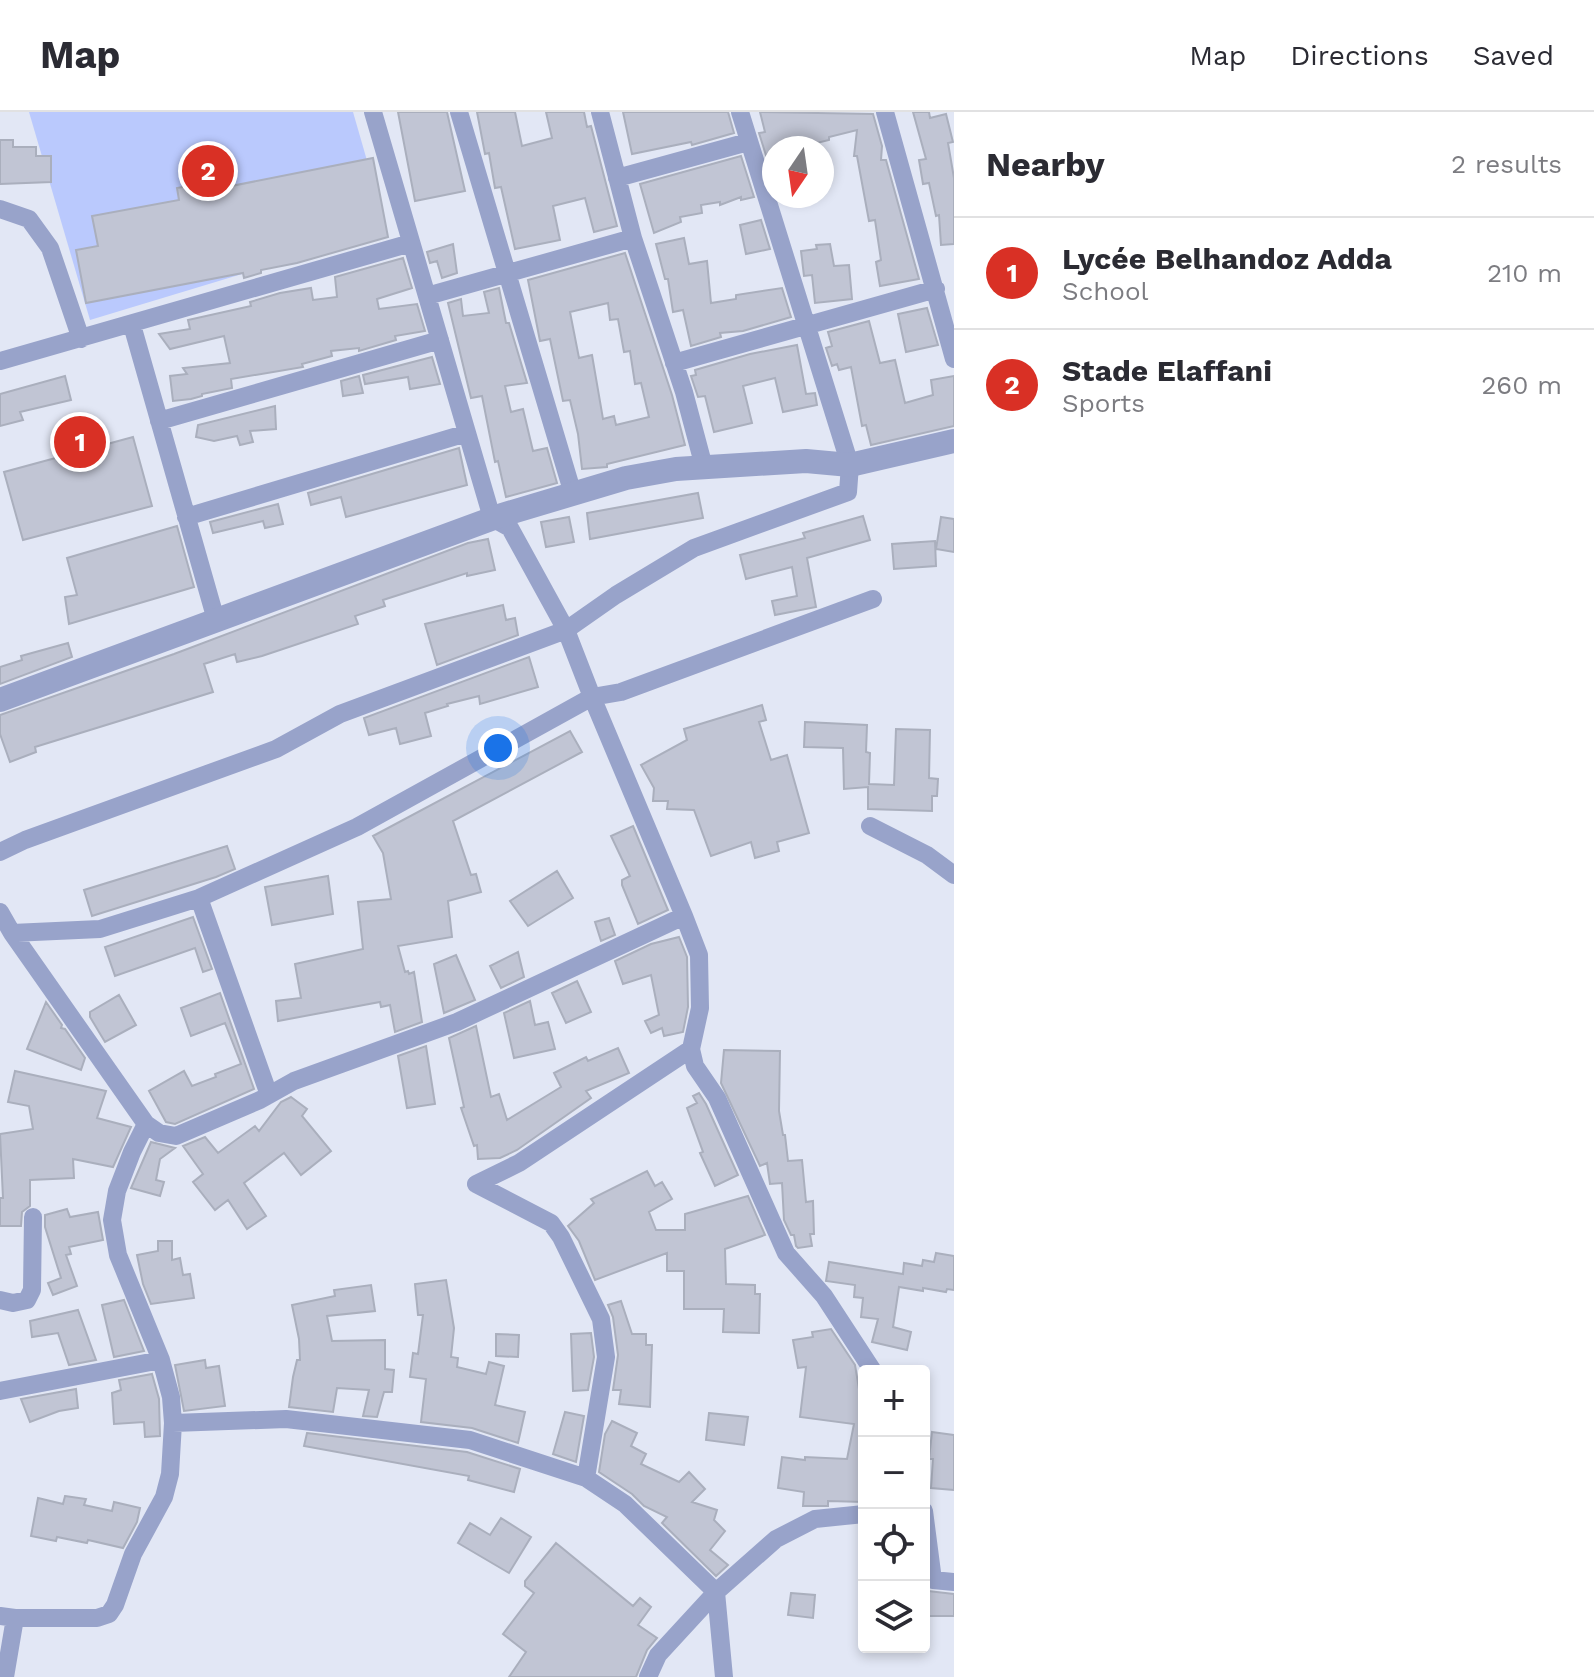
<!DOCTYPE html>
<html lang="en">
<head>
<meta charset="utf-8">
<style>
	:root { --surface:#fff; --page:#f2f2f3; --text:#2b2b33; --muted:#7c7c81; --line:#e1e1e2; --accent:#d93025 }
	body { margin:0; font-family:"Work Sans",sans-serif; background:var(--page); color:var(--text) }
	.controls { position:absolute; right:24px; bottom:24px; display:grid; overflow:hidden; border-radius:8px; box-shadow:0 4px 12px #0003 }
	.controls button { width:72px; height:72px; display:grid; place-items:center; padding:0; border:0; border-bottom:2px solid var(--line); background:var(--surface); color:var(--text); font:40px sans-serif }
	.compass { position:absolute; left:762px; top:24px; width:72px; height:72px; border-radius:50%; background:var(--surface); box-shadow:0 4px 12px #0003; rotate:193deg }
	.you { position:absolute; left:498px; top:636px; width:28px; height:28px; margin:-20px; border:6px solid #fff; border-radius:50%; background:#1a73e8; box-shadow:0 0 0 12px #1a73e833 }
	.badge { display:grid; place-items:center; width:52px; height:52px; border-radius:50%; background:var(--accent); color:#fff; font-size:26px; font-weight:700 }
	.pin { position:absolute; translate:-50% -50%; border:4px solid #fff; box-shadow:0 2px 8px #0006 }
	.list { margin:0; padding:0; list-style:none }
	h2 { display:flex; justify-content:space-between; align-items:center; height:104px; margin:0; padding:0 32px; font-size:34px }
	h2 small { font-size:26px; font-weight:400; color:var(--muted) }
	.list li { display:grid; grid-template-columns:52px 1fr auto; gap:24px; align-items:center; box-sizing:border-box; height:112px; padding:0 32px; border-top:2px solid var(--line) }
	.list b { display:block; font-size:30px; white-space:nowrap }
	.list p { margin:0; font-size:26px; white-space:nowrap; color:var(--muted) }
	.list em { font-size:26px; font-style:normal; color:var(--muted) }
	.icon { flex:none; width:44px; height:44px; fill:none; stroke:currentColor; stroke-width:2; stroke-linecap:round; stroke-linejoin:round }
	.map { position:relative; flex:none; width:954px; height:1565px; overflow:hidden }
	header { display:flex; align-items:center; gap:48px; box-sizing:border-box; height:112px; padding:0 40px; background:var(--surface); border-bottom:2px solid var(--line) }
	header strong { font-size:38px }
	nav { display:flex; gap:44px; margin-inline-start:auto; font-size:28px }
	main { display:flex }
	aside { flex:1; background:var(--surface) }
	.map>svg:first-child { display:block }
	.garden { fill:#bac9fd }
	.building { fill:#c1c5d4; stroke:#aaafbd; stroke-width:2; fill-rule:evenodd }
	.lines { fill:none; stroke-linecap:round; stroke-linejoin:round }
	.minor { stroke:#98a3ca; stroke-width:18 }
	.tertiary { stroke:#98a3ca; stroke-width:24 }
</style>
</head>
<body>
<header>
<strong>Map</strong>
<nav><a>Map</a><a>Directions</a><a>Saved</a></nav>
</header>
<main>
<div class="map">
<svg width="954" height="1565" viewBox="0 0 954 1565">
	<rect width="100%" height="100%" fill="#e2e7f5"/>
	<path class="garden" d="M29 0H353L387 118 90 208Z"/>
	<path class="building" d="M398 0H447L465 79 415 89Z
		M477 0H515L522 34 552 26 546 0H584L587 15 591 14 617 114 594 120 585 86 553 94 560 128 515 137 501 75 495 76 489 41 485 42Z
		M623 0H728L734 21 692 33 691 30 632 42Z
		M760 0 873 2 882 34 881 48H886L919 167 880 174 876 150 881 148 875 108 869 109 857 44H854L857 18 829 25V28L796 36H774V69L759 21 765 20Z
		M913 0H929L930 6 946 2 953 30 948 31 954 66V132L941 133 939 103 936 104 929 71 923 72 919 48 926 47Z
		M0 28H13V35H36V44H51V70L0 72Z
		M741 44 754 85 741 88V85L720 93V90L701 93 702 101 680 105 681 110 654 121 640 72Z
		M373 46 388 125 297 151 261 158V161L244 166 243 161 86 191 76 138 98 134 92 104 179 88 177 76 199 72 201 80Z
		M761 108 770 137 746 142 740 113Z
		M684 126 689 152 707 149 711 191 736 187V183L782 176 791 205 743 219 720 221 721 225 691 234 683 198 673 200 668 167H665L656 132Z
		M453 132 457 161 442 166 437 149 430 151 427 140Z
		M830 132 834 154 849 153 852 187 815 191 812 163 804 164 801 139 817 137 816 133Z
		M625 141 672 283 685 333 607 352V355L582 357 578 322 570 288 563 289 550 227 540 229 528 168ZM608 191 610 208 618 207 624 240 630 239 635 272 641 271 649 305 616 313 614 304 603 307 592 243 579 246 570 200Z
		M403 146 412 176 377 187 379 197 417 192 425 219 395 224 396 228 359 239V236L331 239 332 244 302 252 303 255 231 267 232 276 202 282V284L191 287 173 289 170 264 187 262 183 256 230 251 224 224 170 237 159 222 190 217 188 208 251 194 250 190 280 181 311 176 313 188 337 185 335 165Z
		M499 176 506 211H509L527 271 505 274 511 300 523 297 533 339 547 336 557 371 506 385 498 349 495 350 482 284 471 286 448 191 461 187 463 204 489 201 484 180Z
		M927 196 938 233 906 240 898 202Z
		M869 209 880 251 895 248 905 291 933 283 931 268 954 264V314L871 333 866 313 862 314 851 255 839 258 837 252 832 254 826 236 832 234 828 220Z
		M797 233 806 282 815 281 817 293 783 300 775 266 743 274 752 311 714 320 705 284 698 285 691 264 696 263 695 258 750 242Z
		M432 245 440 272 410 277 408 265 365 272 363 263Z
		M65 264 71 288 20 300 23 308 0 314V282Z
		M359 264 363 281 343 284 341 269Z
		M275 294 276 317 250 319 253 330 240 333 237 324 214 329 196 325 198 313Z
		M133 325 152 394 23 428 4 360Z
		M459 336 467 373 346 405 341 385 311 393 308 381Z
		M698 381 703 406 590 427 587 401Z
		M278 392 283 412 265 416 263 409 213 421 210 410Z
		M863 404 870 428 807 446 816 495 775 503 772 489 797 484 792 455 746 467 740 443 805 426 803 421Z
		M569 405 574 430 546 435 541 410Z
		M941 405 954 407V440L936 437Z
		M177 414 194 475 69 512 65 485 77 483 67 446Z
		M488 427 495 458 467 464V461L383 488 385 494 355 504 358 512 262 544 237 550 235 542 204 552 213 580 35 635 36 640 10 650 0 622V603L174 542 468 431Z
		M935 429 936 454 894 457 892 432Z
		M503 493 506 508 515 506 518 523 437 553 425 512Z
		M68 531 72 545 0 572V555L22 548 21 544Z
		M529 545 538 575 480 592 479 584 447 592 448 594 425 601 431 624 400 632 396 616 369 623 364 606Z
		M762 593 766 608 759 610 771 648 787 643 809 721 777 730 779 739 755 746 751 730 711 744 694 698 667 697 668 689H653L654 676 641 653 687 628 684 617Z
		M805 610 867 613 866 640 870 641 869 672 894 673 896 617 930 618 929 666 938 667 937 684H932V699L868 697V675L844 677 843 636 804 635Z
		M570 619 582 640 453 709 471 763 476 762 481 780 448 789 452 825 398 834 405 860 408 859 409 862 414 860 422 910 395 920 390 893 381 895 380 890 278 909 276 889 301 886 295 852 363 837 358 790 391 787 383 741 373 724Z
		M633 714 668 798 638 812 622 773V768L630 764 611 724Z
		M227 734 235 757 216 765 92 804 84 778Z
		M557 759 573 786 528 814 510 789Z
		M328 764 333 802 272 813 265 775Z
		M193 805 212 857 203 860 195 836 115 864 105 835Z
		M609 806 615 823 601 829 595 810Z
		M679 825 687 845 688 895 683 920 664 924 662 916 651 921 645 909 659 903 651 863 623 872 615 849 651 832Z
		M518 840 524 865 501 876 490 854Z
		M456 843 475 888 444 901 434 852Z
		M577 869 591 900 566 911 552 881Z
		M220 881 254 977 175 1012 166 1010 149 979 184 959 192 974 216 965 215 962 241 952 225 911 191 924 181 896Z
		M119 883 136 913 105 930 90 905V900Z
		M530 889 535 913 548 910 555 937 514 946 504 901Z
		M46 890 62 913 61 916 65 917 85 946 81 958 27 937Z
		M476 914 491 985 499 982 507 1008 561 975 554 961 586 945 588 949 618 936 629 961 586 979 591 986 517 1038 500 1046 478 1047 477 1033 474 1034 461 996 464 995 449 926Z
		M426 934 435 992 407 996 398 944Z
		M724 938 780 939 779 999 783 1023H785L788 1049 802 1048 806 1090 813 1089 814 1122H810L812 1134 798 1136 796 1134 794 1123H791L784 1108 782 1071 770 1072 767 1051 760 1054 721 971Z
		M15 959 106 979 97 1006 131 1015 113 1055 73 1047 74 1066 30 1068V1094L22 1100 21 1114H0V1086H3L0 1022 33 1017 29 994 8 990Z
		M699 981 706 992 738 1063 715 1074 700 1041 703 1040 687 996 697 991 693 984Z
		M291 985 307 997 302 1004 331 1039 301 1063 284 1041 244 1071 266 1104 247 1117 228 1088 215 1098 193 1070 203 1062 183 1034 205 1025 218 1041 255 1014 259 1019 281 990Z
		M151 1030 175 1036 160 1047 156 1068 164 1070 160 1084 131 1076Z
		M647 1059 655 1074 662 1070 672 1087 649 1100 656 1118H685V1102L748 1084 765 1123 725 1137 726 1172 755 1173V1182H760L759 1221 723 1220 724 1197H684V1159H667V1141L595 1168 579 1129 568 1114 594 1091 591 1087Z
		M67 1097 70 1105 98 1100 103 1128 69 1135 71 1142 66 1143 77 1174 53 1183 48 1171 61 1166 45 1115V1103Z
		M158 1129H172V1148L180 1146 183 1163 190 1162 194 1186 151 1192 143 1172 137 1143 158 1139Z
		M936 1141 954 1144V1178L947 1177 946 1180 923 1176V1179L899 1175 893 1215 911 1220 907 1238 872 1230 878 1207 861 1205 863 1186 854 1185 855 1173 826 1169 829 1150 903 1162 904 1151 922 1154 923 1148 934 1150Z
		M446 1168 454 1216 451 1245 458 1246 457 1255 486 1262 489 1250 504 1254 495 1293 525 1300 518 1331 472 1316 421 1310 426 1267 410 1265 413 1241 418 1242 423 1203H418L415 1172Z
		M371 1173 375 1199 327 1204 332 1229 385 1228V1257L394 1258 392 1280H384L377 1305 363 1304 369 1278 337 1276 333 1300 289 1295 293 1265 297 1248H300L299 1227 292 1193 335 1184 334 1178Z
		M124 1188 144 1239 114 1245 102 1193Z
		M621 1189 632 1222H646V1233H652L650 1295 619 1292 621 1278H613L618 1243 613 1205 608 1193Z
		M78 1198 96 1248 69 1253 58 1221 32 1225 30 1209Z
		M831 1217 855 1253 862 1295H864V1390L828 1389V1394H803L804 1380 778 1376 782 1345 805 1348V1345L847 1347 854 1312 800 1305 806 1255 798 1256 793 1228 813 1225 812 1220Z
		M591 1221 594 1245 588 1278 573 1279 571 1222Z
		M496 1222 519 1223 518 1245 496 1244Z
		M205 1248 206 1256 219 1254 225 1294 184 1299 175 1253Z
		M152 1262 159 1287 160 1324 145 1325 144 1310 114 1312 112 1281 121 1278 119 1268Z
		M76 1277 78 1296 59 1299 30 1310 21 1287Z
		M565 1300 584 1304 576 1350 553 1342Z
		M709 1301 748 1305 744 1333 706 1328Z
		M612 1309 637 1321 631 1334 646 1342 641 1352 679 1370 689 1360 705 1377 692 1390 717 1398 714 1408 725 1419 710 1438 728 1453 716 1464 662 1411 667 1405 644 1394 632 1382 599 1360 605 1322Z
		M932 1320 954 1323V1378L931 1376 933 1347H929Z
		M307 1321 467 1340 520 1357 514 1380 468 1368 469 1364 304 1334Z
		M65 1384 86 1387 84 1393 112 1399 114 1390 140 1396 137 1410 123 1436 88 1428 87 1431 57 1425 56 1429 31 1424 38 1386 63 1392Z
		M501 1406 531 1425 509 1461 458 1431 470 1411 490 1423Z
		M556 1431 633 1494 640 1486 651 1495 638 1513 657 1526 647 1538 636 1565H509L526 1540 503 1522 534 1481 525 1474V1469Z
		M928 1479 954 1482V1504H929Z
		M791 1481 815 1483 813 1506 788 1503Z"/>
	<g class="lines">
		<path class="minor" d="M373 0 492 406 510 416 566 518 592 585 621 580 873 487
			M459 0 573 382
			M600 0 633 126 684 280 704 355
			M885 0 954 247
			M617 66 748 30
			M0 97 29 107 50 136 81 227
			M427 184 633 126
			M132 213 216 508
			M0 249 411 131
			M674 251 936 177
			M159 309 440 228
			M186 405 467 321
			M870 714 927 743 954 763
			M0 740 25 728 276 637 340 602 566 518 616 483 694 436 848 380 850 353 740 0
			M199 786 269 983
			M0 800 12 821 100 817 199 786 357 715 592 585 684 804 457 910 294 969 260 988 176 1024 159 1021 146 1012 12 821
			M684 804 699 843 700 896 691 937 695 954 717 986 786 1141 824 1184 873 1259
			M476 1072 551 1111 561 1125 601 1207 606 1245 586 1366
			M476 1072 519 1051 691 937
			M0 1188 13 1191 27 1188 32 1178 33 1105
			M0 1279 161 1248
			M173 1311 286 1307 470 1328 586 1366 625 1392 716 1480 776 1427 815 1407 864 1402
			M924 1399 933 1468 954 1470
			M716 1480 724 1565
			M0 1504 15 1506H97L109 1502 115 1493 133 1442 164 1385 170 1362 173 1311 171 1285 161 1248 118 1143 112 1108 117 1079 132 1040 146 1012
			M5 1565 15 1506
			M648 1565 658 1543 716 1480"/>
		<path class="tertiary" d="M0 588 502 403 626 366 676 357 806 349 850 353 954 329"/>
	</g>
</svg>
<div class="controls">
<button>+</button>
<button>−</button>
<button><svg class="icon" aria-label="locate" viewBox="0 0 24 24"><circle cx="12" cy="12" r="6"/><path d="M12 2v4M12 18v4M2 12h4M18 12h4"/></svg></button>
<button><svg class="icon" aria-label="layers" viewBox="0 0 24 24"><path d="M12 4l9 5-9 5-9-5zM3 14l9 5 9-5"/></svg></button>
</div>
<svg class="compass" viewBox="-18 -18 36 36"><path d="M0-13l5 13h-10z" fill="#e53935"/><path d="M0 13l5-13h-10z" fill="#7c7c81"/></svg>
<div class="you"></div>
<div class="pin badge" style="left:80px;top:330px">1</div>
<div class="pin badge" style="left:208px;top:59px">2</div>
</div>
<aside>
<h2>Nearby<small>2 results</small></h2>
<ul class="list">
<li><span class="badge">1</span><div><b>Lycée Belhandoz Adda</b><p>School</p></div><em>210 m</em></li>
<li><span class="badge">2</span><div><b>Stade Elaffani</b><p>Sports</p></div><em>260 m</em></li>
</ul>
</aside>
</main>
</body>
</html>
